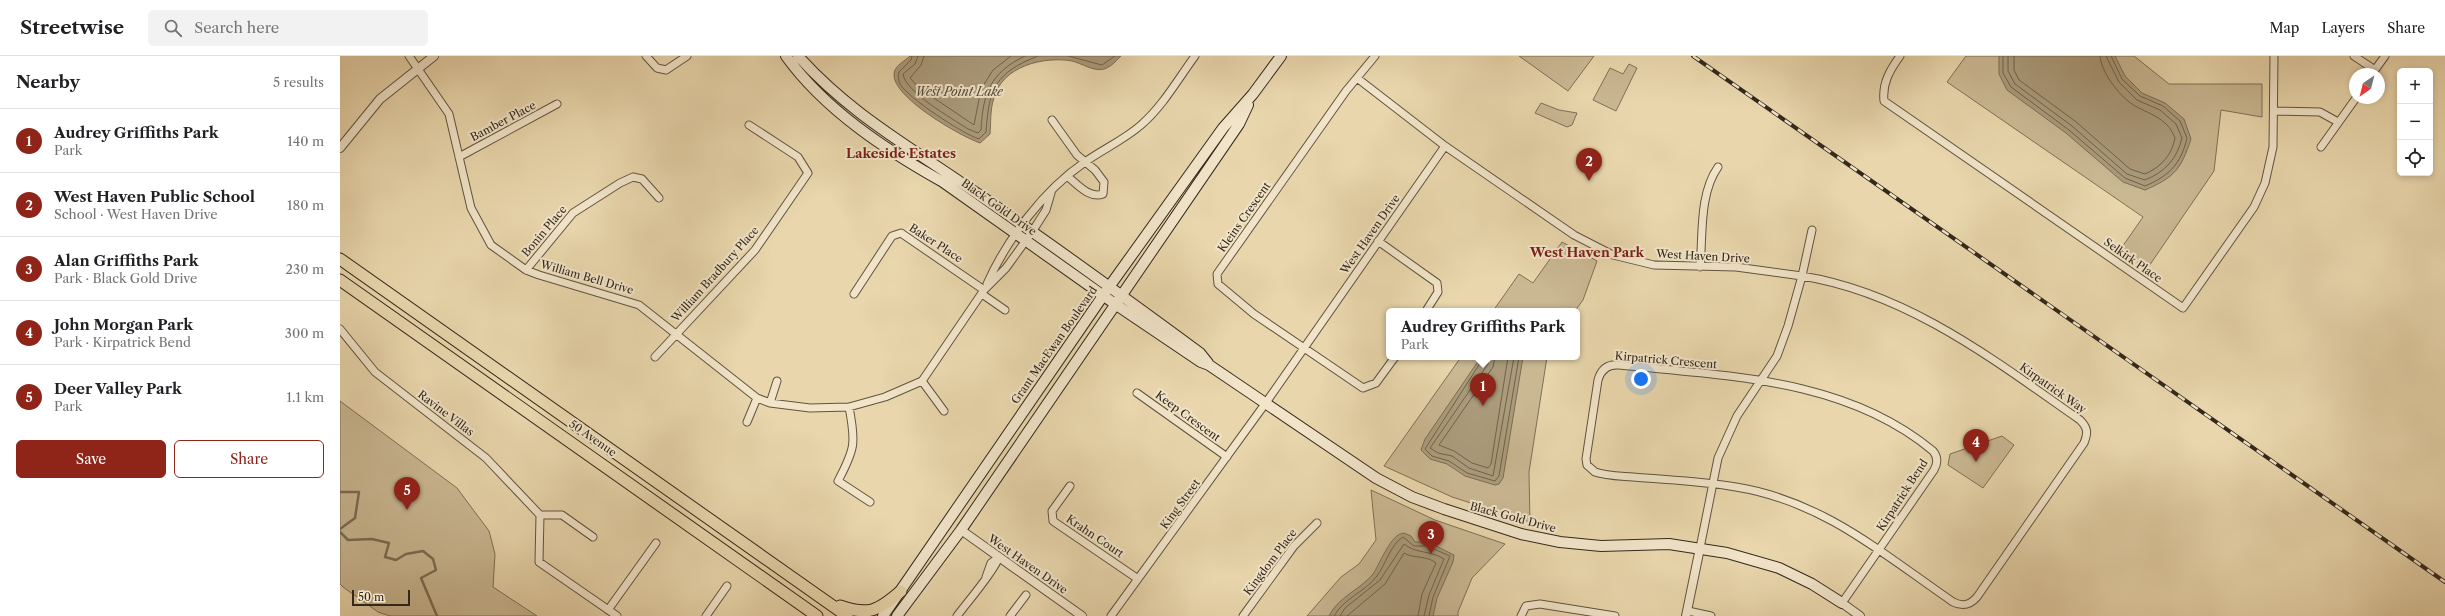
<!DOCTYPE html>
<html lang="en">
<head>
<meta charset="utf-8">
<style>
	:root { --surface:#fff; --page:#f2f2f2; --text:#202124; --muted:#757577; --line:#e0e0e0; --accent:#8f2418 }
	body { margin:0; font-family:"Libre Caslon Text",serif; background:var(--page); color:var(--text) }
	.controls { position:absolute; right:12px; top:12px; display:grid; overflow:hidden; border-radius:6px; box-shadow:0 2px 6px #0003 }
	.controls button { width:36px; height:36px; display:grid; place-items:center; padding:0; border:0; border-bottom:1px solid var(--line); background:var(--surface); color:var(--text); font:20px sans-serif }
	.compass { position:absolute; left:2009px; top:12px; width:36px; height:36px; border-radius:50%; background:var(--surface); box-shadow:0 2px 6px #0003; rotate:215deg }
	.scale { position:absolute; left:12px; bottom:10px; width:58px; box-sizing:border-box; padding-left:4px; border:2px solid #33281b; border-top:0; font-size:11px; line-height:14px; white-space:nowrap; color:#33281b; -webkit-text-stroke:3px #f1e4c9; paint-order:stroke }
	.you { position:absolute; left:1301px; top:323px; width:14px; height:14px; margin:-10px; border:3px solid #fff; border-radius:50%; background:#1a73e8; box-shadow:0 0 0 6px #1a73e833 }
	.badge { display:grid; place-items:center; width:26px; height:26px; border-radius:50%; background:var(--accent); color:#fff; font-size:13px; font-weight:700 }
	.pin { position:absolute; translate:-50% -33px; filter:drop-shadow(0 1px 2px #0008) }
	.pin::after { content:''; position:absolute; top:21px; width:14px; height:12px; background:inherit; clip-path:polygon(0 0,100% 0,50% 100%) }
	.popup { position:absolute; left:1046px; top:252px; width:194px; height:52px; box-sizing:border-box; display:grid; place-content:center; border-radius:6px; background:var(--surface); filter:drop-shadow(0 1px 3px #0005); font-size:13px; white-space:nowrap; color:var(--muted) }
	.popup b { font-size:15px; color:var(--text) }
	.popup::after { content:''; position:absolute; left:50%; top:100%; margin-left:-8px; border:8px solid transparent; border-top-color:var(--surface) }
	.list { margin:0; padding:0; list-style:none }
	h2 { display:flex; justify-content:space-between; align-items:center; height:52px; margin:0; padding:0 16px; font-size:17px }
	h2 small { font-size:13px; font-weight:400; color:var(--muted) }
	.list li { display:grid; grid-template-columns:26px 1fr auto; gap:12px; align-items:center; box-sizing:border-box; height:64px; padding:0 16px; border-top:1px solid var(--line) }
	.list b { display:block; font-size:15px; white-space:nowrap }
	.list p { margin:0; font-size:13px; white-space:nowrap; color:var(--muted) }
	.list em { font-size:13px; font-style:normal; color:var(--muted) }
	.actions { display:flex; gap:8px; padding:12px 16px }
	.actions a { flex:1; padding:9px 0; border:1px solid var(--accent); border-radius:6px; text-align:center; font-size:14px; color:var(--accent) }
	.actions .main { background:var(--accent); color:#fff }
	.icon { flex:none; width:22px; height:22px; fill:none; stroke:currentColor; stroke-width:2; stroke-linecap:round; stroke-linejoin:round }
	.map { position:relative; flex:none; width:2105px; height:560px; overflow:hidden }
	header { display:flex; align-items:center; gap:24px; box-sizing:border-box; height:56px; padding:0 20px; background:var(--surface); border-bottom:1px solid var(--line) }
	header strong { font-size:19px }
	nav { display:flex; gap:22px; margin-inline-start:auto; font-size:14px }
	.search { width:280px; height:36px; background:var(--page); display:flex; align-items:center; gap:10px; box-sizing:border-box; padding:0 14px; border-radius:6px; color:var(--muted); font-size:15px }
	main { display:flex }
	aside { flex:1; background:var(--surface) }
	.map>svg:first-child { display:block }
	.green { fill:#cab893; stroke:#7e7057 }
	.water { fill:#ab9b7b; stroke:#7b6d55 }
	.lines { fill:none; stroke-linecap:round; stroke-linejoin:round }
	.shore { stroke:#6f624b; stroke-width:1 }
	.stream { stroke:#7b6d55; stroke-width:2.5 }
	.minor-casing { stroke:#60543f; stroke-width:9 }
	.tertiary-casing { stroke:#60543f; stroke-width:10 }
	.secondary-casing { stroke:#33281b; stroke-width:12 }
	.primary-casing { stroke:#33281b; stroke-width:13 }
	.minor { stroke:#f1e4c9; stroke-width:7 }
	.tertiary { stroke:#f1e4c9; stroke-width:8 }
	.secondary { stroke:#f1e4c9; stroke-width:10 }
	.primary { stroke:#e9d6ac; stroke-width:11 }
	.rail-casing { stroke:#33281b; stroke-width:4 }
	.rail { stroke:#f1e4c9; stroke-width:2.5; stroke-dasharray:8; stroke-linecap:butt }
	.labels { text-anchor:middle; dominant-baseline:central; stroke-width:4; stroke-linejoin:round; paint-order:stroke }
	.street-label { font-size:11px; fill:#33281b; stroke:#f1e4c9 }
	.water-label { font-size:12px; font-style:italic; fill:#574a38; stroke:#f1e4c9 }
	.quarter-label { font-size:13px; font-weight:bold; fill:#7a1f14; stroke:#f1e4c9 }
</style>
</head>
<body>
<header>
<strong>Streetwise</strong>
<div class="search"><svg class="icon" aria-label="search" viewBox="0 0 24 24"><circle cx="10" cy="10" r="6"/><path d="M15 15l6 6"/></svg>Search here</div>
<nav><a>Map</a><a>Layers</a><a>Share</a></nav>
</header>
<main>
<aside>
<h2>Nearby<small>5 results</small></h2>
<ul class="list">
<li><span class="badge">1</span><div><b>Audrey Griffiths Park</b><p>Park</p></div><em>140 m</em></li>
<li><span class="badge">2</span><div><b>West Haven Public School</b><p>School · West Haven Drive</p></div><em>180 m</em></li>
<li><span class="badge">3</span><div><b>Alan Griffiths Park</b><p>Park · Black Gold Drive</p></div><em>230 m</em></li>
<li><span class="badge">4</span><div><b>John Morgan Park</b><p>Park · Kirpatrick Bend</p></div><em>300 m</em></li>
<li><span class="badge">5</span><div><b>Deer Valley Park</b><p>Park</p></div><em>1.1 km</em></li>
</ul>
<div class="actions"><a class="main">Save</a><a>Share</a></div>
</aside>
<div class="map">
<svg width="2105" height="560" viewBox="0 0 2105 560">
	<rect width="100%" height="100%" fill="#e9d6ac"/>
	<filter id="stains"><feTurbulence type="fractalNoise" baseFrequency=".005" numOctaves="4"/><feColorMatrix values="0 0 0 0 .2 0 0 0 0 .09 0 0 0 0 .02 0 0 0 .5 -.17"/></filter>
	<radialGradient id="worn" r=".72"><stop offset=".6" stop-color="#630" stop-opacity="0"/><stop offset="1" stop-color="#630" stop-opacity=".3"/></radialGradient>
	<path class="green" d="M1179 0H1254L1228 35Z
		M1626 0H1794L1829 28H1922V61L1881 54 1874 115 1807 213 1780 194 1803 161 1607 26Z
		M1289 8 1297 12 1276 55 1253 44 1270 12 1283 18Z
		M1201 47 1219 54 1237 57 1232 69 1227 71 1195 57Z
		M1222 186 1257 205 1243 244 1235 255H1153L1179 218 1193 227Z
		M1121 301H1207L1189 416 1190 466 1112 441 1044 410Z
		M0 345 117 432 149 475 155 498 153 531 197 560H50L38 556 3 531 0 528Z
		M1662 380 1674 389 1643 432 1608 409 1610 398Z
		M1031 434 1095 464 1165 488 1132 522 1118 556V560H967L1001 521 1019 508 1036 484Z"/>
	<path class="water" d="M570 0H781C776 5 771 11 764 13 754 16 741 7 732 5 704 0 662 10 654 42 650 53 651 66 650 78L640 87C620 80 552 41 554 18 554 10 565 5 570 0Z
		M1659 0H1775L1785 20 1802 37 1825 47 1844 63 1851 83C1841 113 1835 121 1805 134L1783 126 1726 77 1667 34 1659 18Z
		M1141 301H1183L1163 422 1159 428 1155 429 1125 420 1107 408 1090 403 1081 394 1085 383Z
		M1064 477 1071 480 1075 486H1088L1114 499 1113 506 1097 542 1093 560H989C999 540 1020 534 1033 518 1040 508 1051 477 1064 477Z"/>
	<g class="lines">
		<path class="shore" d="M572 0 571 4 559 16C558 19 558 24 560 28 568 42 623 78 639 83L646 76C649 32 655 17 698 0
			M578 0 575 8 563 18C565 36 613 63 628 73L638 77 641 74C643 37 650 17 685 0
			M584 0 581 9 570 22 579 32 634 69 641 33 653 14 671 0
			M728 0 762 9 775 0
			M1663 0V17L1671 31 1729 74 1785 122 1805 130C1829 120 1841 108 1847 82L1840 65 1823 50 1800 40 1782 23 1771 0
			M1668 0V15L1675 28 1732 70 1787 118 1805 124C1825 116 1837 103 1842 82L1836 68 1820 54 1797 44 1779 26 1766 0
			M1674 0V14L1679 24 1735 65 1790 113 1805 118C1821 111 1832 99 1835 82 1828 63 1812 59 1795 50 1781 42 1761 17 1760 0
			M1144 301 1085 393 1092 400 1109 405 1127 417 1155 425 1159 420 1179 301
			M1149 301 1148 308 1090 392 1098 397 1112 400 1129 412 1153 420 1174 301
			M1155 301 1153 311 1099 389 1114 395 1132 407 1148 412 1151 408 1168 301
			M994 560C1004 542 1025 536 1037 520 1046 508 1050 489 1063 481L1074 490H1087L1110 500 1093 541 1089 560
			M1000 560 1005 552 1040 524 1064 488C1076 498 1090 494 1104 503L1089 539 1084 560
			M1007 560 1045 528 1064 497C1075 503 1086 499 1096 507L1082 538 1078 560"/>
		<path class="stream" d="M0 436H19L15 462 0 473
			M0 476 8 484 32 483 49 487 45 501 56 504 66 498 83 495 93 503 96 514 81 522 97 560"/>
		<g class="minor-casing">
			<path id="minor" d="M69 0 109 58 131 152 151 189 186 214 199 219 299 249 417 342 430 347 470 352 509 351 545 341 582 325 644 234 666 212 692 176 706 154 711 137
				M306 0 317 12 326 14 347 0
				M1035 0 1006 35 877 218 878 228 914 258 1023 332 1036 327 1055 301
				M1560 0C1550 14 1542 27 1544 45L1843 252 1914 151 1925 127 1933 91 1934 0
				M2014 0 2035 14
				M2032 18 2045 0
				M1017 22 1105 90
				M1934 55 1980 56 1998 66
				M712 64 737 99 755 114 764 126 763 138C749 143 737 128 727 120
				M1981 91 2016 42
				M119 101 217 48
				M1472 174 1462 220C1568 237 1654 304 1740 364 1748 372 1748 377 1744 387L1637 541C1630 549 1623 551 1613 546 1543 498 1483 445 1396 431 1362 425 1327 424 1293 421 1281 420 1266 420 1255 416L1247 409 1246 403 1258 324C1261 313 1268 308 1279 309 1386 320 1506 322 1593 395 1598 401 1598 407 1594 414L1502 547
				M1038 185 1097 227 1098 236 1086 255
				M1360 211C1363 179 1359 138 1378 111
				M186 214 233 157 280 127 293 121 302 123 319 142
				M647 228C667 183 704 134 745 106 763 93 784 84 801 69 823 50 838 23 855 0
				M514 238 552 180 561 177 644 234
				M642 238 665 254
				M0 273 35 316 146 402 200 459 199 506 277 560
				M315 301 415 194 468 117 458 101 409 69
				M582 325 604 355
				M797 337 887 401
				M430 347 437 325
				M509 351C516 387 515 393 498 425L530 446
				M407 366 417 342
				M730 430 712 455 713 465 798 523
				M200 459H222L253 481
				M646 521 651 507 659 501
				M268 554 316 487
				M1348 555 1371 560
				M366 560 387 530
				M617 560C628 545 654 516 659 501
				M670 560 686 539
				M771 560 925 348 1105 90 1234 179 1273 199 1314 209 1396 211 1462 220 1448 270 1437 300 1397 360 1378 402 1360 492
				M903 560 954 490 977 467
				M1181 560 1186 550 1200 548 1275 560"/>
		</g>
		<g class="tertiary-casing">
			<path id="tertiary" d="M0 92 40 43 94 0
				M621 474 742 560
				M1502 547 1520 560
				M1346 560 1360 492"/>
		</g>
		<g class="secondary-casing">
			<path id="secondary" d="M446 0C485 54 546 94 603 126L778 250 861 306 869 309 1036 422 1072 441 1104 453 1181 478 1220 486 1261 490 1329 488 1387 497 1439 512 1472 528 1502 547
				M458 0C509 57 567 89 629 132 707 185 784 241 860 297L868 307
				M543 560 769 231 883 72 913 38 941 0
				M557 560 621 474 899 68 908 49"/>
		</g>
		<g class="primary-casing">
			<path id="primary" d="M0 203 507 560
				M0 224 477 560
				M500 550C529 560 538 555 561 535"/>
		</g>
		<use href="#minor" class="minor"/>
		<use href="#tertiary" class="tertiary"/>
		<use href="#secondary" class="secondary"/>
		<use href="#primary" class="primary"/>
		<g class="rail-casing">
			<path id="rail" d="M1353 0 2105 526"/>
		</g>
		<use href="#rail" class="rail"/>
	</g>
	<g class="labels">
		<g class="street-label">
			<text transform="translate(163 65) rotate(-28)">Bamber Place</text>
			<text transform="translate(659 151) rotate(35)">Black Gold Drive</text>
			<text transform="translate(904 161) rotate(-55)">Kleins Crescent</text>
			<text transform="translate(204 175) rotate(-50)">Bonin Place</text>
			<text transform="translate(1030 178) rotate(-55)">West Haven Drive</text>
			<text transform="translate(596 187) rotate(33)">Baker Place</text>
			<text transform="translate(1363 200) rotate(3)">West Haven Drive</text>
			<text transform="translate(1793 204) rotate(35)">Selkirk Place</text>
			<text transform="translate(375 218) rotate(-48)">William Bradbury Place</text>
			<text transform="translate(247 221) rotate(16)">William Bell Drive</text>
			<text transform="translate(714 289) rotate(-55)">Grant MacEwan Boulevard</text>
			<text transform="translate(1326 304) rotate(5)">Kirpatrick Crescent</text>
			<text transform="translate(1713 332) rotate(35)">Kirpatrick Way</text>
			<text transform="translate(106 357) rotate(37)">Ravine Villas</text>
			<text transform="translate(848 360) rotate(36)">Keep Crescent</text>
			<text transform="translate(253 382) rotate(35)">50 Avenue</text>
			<text transform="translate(1562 439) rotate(-57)">Kirpatrick Bend</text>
			<text transform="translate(840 448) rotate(-54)">King Street</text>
			<text transform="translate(1173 461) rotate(15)">Black Gold Drive</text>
			<text transform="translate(755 480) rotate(34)">Krahn Court</text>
			<text transform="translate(930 506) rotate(-53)">Kingdom Place</text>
			<text transform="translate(688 508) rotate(35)">West Haven Drive</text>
		</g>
		<g class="water-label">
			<text x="619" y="35">West Point Lake</text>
		</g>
		<g class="quarter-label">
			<text x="561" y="97">Lakeside Estates</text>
			<text x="1247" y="196">West Haven Park</text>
		</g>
	</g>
	<rect width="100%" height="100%" filter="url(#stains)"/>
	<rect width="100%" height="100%" fill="url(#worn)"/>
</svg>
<div class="controls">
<button>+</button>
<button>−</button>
<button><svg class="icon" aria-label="locate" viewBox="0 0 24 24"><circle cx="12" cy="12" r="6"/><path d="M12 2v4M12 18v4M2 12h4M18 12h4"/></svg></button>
</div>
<svg class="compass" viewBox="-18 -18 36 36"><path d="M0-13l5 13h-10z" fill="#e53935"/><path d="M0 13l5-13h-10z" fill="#757577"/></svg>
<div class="scale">50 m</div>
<div class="you"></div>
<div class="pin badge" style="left:1143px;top:350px">1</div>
<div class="popup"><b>Audrey Griffiths Park</b>Park</div>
<div class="pin badge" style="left:1249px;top:125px">2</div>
<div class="pin badge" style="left:1091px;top:498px">3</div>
<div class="pin badge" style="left:1636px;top:406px">4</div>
<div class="pin badge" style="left:67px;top:454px">5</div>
</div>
</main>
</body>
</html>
